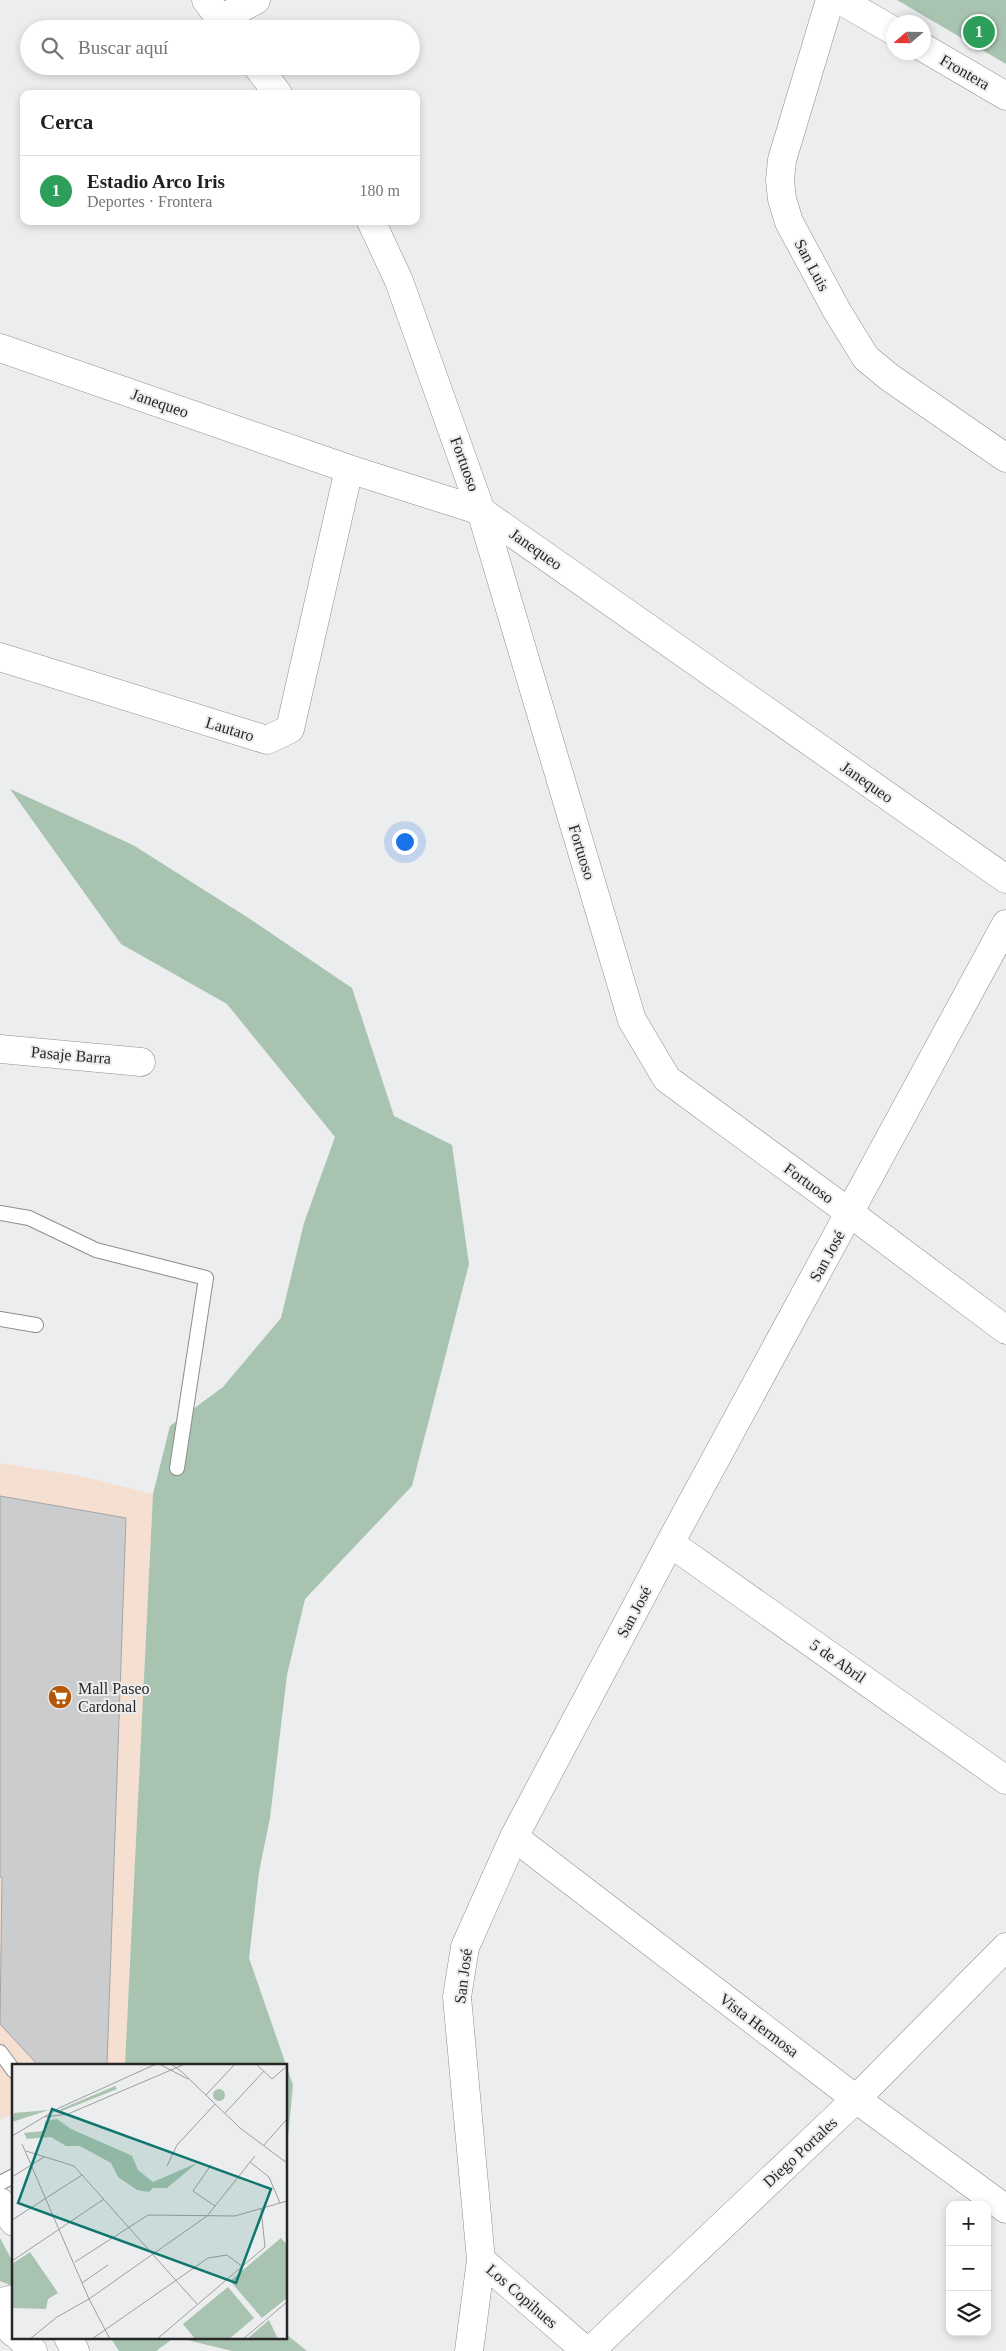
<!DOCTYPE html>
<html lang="es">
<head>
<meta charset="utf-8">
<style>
	:root { --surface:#fff; --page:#f2f2f2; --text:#202124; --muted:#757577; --line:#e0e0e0; --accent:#ea580c }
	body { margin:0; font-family:"Times New Roman",serif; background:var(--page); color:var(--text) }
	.controls { position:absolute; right:15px; bottom:15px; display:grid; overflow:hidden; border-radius:10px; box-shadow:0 2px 8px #0003 }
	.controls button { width:45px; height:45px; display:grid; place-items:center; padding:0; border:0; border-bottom:1px solid var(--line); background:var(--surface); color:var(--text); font:25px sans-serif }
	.compass { position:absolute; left:886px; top:15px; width:45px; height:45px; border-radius:50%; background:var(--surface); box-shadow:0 2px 8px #0003; rotate:250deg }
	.you { position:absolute; left:404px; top:841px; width:18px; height:18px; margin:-12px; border:4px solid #fff; border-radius:50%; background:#1a73e8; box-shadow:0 0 0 8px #1a73e833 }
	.badge { display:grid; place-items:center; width:32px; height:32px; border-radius:50%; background:var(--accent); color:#fff; font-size:16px; font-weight:700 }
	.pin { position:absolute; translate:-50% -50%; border:2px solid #fff; box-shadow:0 1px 5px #0006 }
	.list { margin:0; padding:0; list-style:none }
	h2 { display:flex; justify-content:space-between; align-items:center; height:65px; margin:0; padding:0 20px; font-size:21px }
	h2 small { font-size:16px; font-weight:400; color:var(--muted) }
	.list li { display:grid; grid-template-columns:32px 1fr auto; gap:15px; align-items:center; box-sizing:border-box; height:70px; padding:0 20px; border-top:1px solid var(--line) }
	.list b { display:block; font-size:19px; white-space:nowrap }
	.list p { margin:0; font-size:16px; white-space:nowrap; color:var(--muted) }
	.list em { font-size:16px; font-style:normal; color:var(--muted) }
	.icon { flex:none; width:28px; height:28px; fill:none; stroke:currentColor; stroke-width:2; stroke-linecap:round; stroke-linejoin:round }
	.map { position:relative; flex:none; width:1006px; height:2351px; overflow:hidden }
	.search { position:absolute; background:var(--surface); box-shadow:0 2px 8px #0003; left:20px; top:20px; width:400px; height:55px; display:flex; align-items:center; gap:12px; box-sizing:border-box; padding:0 18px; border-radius:28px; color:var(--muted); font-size:19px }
	.panel { position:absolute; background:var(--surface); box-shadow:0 2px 8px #0003; left:20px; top:90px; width:400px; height:135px; border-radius:10px }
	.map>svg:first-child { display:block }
	.commercial { fill:#f4dfd1 }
	.green { fill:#a8c3af }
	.building { fill:#cbcccd; stroke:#a4a5a6 }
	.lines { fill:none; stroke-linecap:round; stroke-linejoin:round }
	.service-casing { stroke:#8d8e8f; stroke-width:16 }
	.minor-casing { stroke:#8d8e8f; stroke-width:29 }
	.primary-casing { stroke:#8d8e8f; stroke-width:29 }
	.service { stroke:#fff; stroke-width:14 }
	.minor { stroke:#fff; stroke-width:28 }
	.primary { stroke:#fff; stroke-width:28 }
	.labels { text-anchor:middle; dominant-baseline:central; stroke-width:4; stroke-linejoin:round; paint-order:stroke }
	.street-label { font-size:16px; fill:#272728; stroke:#ecedee }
	.poi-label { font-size:16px; fill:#272728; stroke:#ecedee; text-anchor:start }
	.inset-road { fill:none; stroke:#9d9e9f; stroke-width:1 }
	.view { fill:#0f766e; fill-opacity:0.15; stroke:#0f766e; stroke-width:2.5 }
	.inset-edge { fill:none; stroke:#272728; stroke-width:2.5 }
</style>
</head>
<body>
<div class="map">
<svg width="1006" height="2351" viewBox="0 0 1006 2351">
	<rect width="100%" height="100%" fill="#ecedee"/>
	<path class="commercial" d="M0 1463 81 1476 153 1494 125 2065H14V2114L0 2119Z"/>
	<path class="green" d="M897 0H1006V64Z
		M10 789 133 845 250 919 352 988 394 1116 452 1145 469 1264 412 1486 305 1599 287 1675 270 1818 259 1872 249 1958 293 2085 286 2158V2065H125L153 1494 170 1426 223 1387 281 1318 304 1223 335 1137 227 1004 121 944Z
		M0 2238 14 2264V2284L10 2285 0 2281Z
		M286 2334 307 2351H232L175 2337H286Z
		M110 2337H175L156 2351H119Z"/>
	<path class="building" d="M0 1496 126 1518 107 2065H38L0 2024 2 1877H0Z"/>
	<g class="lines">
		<g class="service-casing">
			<path id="service" d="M0 1213 29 1218 96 1250 206 1278 177 1468
				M0 1319 36 1325
				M0 2052 14 2071
				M0 2183 14 2176"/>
		</g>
		<g class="minor-casing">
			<path id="minor" d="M206 0 228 29
				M830 0 782 160 780 180 782 199 789 222 837 311 866 358 889 377 1006 458
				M840 0 894 31
				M221 19 256 0
				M924 48 1006 96
				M257 66 278 94
				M371 221 399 281 481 511 632 1020 667 1079 850 1213 1006 1330
				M0 348 349 469 481 511 1006 879
				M0 657 267 740 290 729 349 469
				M0 1049 141 1062
				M670 1543 1006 1780
				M514 1837 856 2099 1006 2209
				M481 2260 586 2351
				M469 2351 481 2260 457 1997 465 1947 514 1837 670 1543 1006 924
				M590 2351 856 2099 1006 1947"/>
		</g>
		<g class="primary-casing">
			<path id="primary" d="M0 2202 14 2222
				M0 2302 14 2299
				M0 2320 14 2333
				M19 2337 33 2351
				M68 2337 75 2351"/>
		</g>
		<use href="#service" class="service"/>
		<use href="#minor" class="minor"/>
		<use href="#primary" class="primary"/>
	</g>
	<defs>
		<g id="supermarket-disc" transform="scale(1.25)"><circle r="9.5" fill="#b55706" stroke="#ecedee"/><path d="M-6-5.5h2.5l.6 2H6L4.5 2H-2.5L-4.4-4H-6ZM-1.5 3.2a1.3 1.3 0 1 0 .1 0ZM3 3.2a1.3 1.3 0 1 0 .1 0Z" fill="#fff"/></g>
	</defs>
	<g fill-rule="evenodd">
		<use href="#supermarket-disc" x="60" y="1697"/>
	</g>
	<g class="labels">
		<g class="street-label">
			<text transform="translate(965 72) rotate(30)">Frontera</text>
			<text transform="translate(812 265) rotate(62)">San Luis</text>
			<text transform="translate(160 403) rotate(19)">Janequeo</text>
			<text transform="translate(465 464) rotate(70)">Fortuoso</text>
			<text transform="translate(536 549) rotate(35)">Janequeo</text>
			<text transform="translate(230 729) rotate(17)">Lautaro</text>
			<text transform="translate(867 782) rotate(35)">Janequeo</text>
			<text transform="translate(582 852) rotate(73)">Fortuoso</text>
			<text transform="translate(71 1055) rotate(5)">Pasaje Barra</text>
			<text transform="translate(809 1183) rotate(36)">Fortuoso</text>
			<text transform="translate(827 1256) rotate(-61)">San José</text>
			<text transform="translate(634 1612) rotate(-62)">San José</text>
			<text transform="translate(838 1661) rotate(35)">5 de Abril</text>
			<text transform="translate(463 1976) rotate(-83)">San José</text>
			<text transform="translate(759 2025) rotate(37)">Vista Hermosa</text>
			<text transform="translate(800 2152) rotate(-43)">Diego Portales</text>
			<text transform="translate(522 2296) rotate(41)">Los Copihues</text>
		</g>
		<g class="poi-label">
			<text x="78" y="1688">Mall Paseo<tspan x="78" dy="18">Cardonal</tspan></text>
		</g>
	</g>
	<g transform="translate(12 2064)">
		<rect width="275" height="275" fill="#ecedee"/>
		<path d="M103 22 105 25 45 49 49 45ZM201 31a6 6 0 1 1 12 0a6 6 0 1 1-12 0ZM37 46 0 58 2 49ZM45 55 59 65 114 89 120 92 126 106 141 118 185 99 155 124H141L137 128 125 126 106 113 99 99 68 82H54L39 73 15 75 12 69 32 67 33 57ZM269 174 275 181V234L250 254 218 217ZM18 188 46 229 36 235 34 245 0 244V200ZM216 223 242 254 217 275H183L171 260ZM257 256 266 275H235Z" fill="#a8c3af"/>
		<path class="inset-road" d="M147 0 176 15M159 0 170 8 228 64 275 99M244 0 260 15 275 2M194 31 223 0M213 49 252 7M33 53 56 50 173 0M0 72 47 44 144 0M10 80 77 235 98 275M252 81 275 55M14 87 62 102 185 240M238 98 257 113 268 139M199 101 181 127 203 142M155 102 165 81 203 40M0 113 32 93M0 156 70 111M0 197 92 135M63 198 136 151 223 152 275 137M70 219 96 201M18 275 45 253 77 235 195 152 243 92M80 275 196 194 215 191 231 203M145 275 253 183 249 145M231 275 275 238"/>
		<path class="view" d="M40 45 259 125 224 219 6 139Z"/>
		<rect width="275" height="275" class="inset-edge"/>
	</g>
</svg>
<div class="controls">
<button>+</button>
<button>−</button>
<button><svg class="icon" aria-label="layers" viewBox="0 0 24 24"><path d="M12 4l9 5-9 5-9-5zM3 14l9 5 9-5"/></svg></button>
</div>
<svg class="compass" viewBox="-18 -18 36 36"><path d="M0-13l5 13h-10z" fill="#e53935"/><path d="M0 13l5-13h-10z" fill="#757577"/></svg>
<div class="you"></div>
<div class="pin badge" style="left:979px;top:32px;background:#2e9e5b">1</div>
<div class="search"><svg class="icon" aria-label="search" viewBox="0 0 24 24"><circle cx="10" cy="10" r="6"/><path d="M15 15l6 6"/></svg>Buscar aquí</div>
<section class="panel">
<h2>Cerca<small></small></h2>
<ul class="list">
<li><span class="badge" style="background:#2e9e5b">1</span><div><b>Estadio Arco Iris</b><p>Deportes · Frontera</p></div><em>180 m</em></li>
</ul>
</section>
</div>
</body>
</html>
